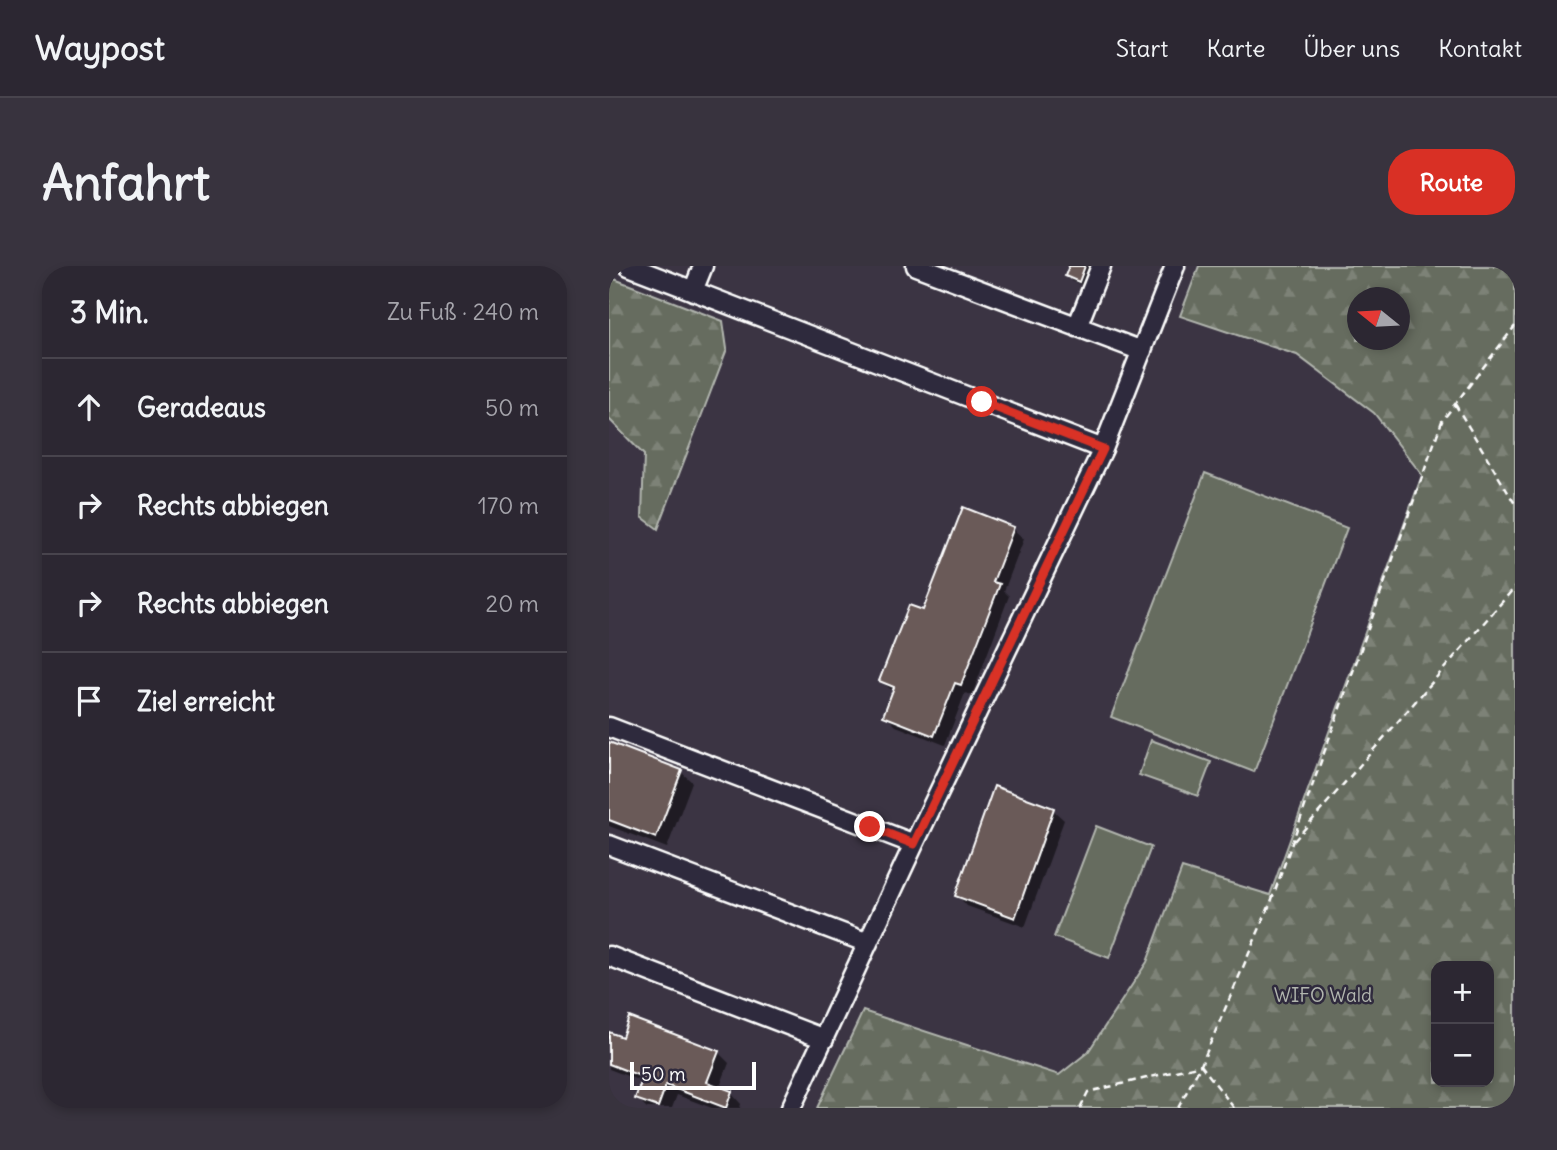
<!DOCTYPE html>
<html lang="de">
<head>
<meta charset="utf-8">
<style>
	:root { --surface:#2c2732; --page:#38333e; --text:#f1f3f6; --muted:#a6a5ac; --line:#48444d; --accent:#d93025 }
	body { margin:0; font-family:Delius,sans-serif; background:var(--page); color:var(--text) }
	.controls { position:absolute; right:21px; bottom:21px; display:grid; overflow:hidden; border-radius:14px; box-shadow:0 4px 10px #0003 }
	.controls button { width:63px; height:63px; display:grid; place-items:center; padding:0; border:0; border-bottom:2px solid var(--line); background:var(--surface); color:var(--text); font:35px sans-serif }
	.compass { position:absolute; left:738px; top:21px; width:63px; height:63px; border-radius:50%; background:var(--surface); box-shadow:0 4px 10px #0003; rotate:288deg }
	.scale { position:absolute; left:21px; bottom:18px; width:126px; box-sizing:border-box; padding-left:7px; border:4px solid #fff; border-top:0; font-size:19px; line-height:24px; white-space:nowrap; color:#fff; -webkit-text-stroke:5px #2f2a3d; paint-order:stroke }
	.stop { position:absolute; width:21px; height:21px; margin:-16px; border:5px solid #d93025; border-radius:50%; background:#fff }
	.stop.end { background:#d93025; border-color:#fff; box-shadow:0 2px 7px #0008 }
	.list { margin:0; padding:0; list-style:none }
	h2 { display:flex; justify-content:space-between; align-items:center; height:91px; margin:0; padding:0 28px; font-size:30px }
	h2 small { font-size:23px; font-weight:400; color:var(--muted) }
	.list li { display:grid; grid-template-columns:46px 1fr auto; gap:21px; align-items:center; box-sizing:border-box; height:98px; padding:0 28px; border-top:2px solid var(--line) }
	.list b { display:block; font-size:26px; white-space:nowrap }
	.list em { font-size:23px; font-style:normal; color:var(--muted) }
	.icon { flex:none; width:38px; height:38px; fill:none; stroke:currentColor; stroke-width:2; stroke-linecap:round; stroke-linejoin:round }
	.map { position:relative; flex:none; width:906px; height:842px; overflow:hidden; border-radius:28px }
	header { display:flex; align-items:center; gap:42px; box-sizing:border-box; height:98px; padding:0 35px; background:var(--surface); border-bottom:2px solid var(--line) }
	header strong { font-size:33px }
	nav { display:flex; gap:38px; margin-inline-start:auto; font-size:24px }
	.intro { display:flex; align-items:center; justify-content:space-between; box-sizing:border-box; height:168px; padding:0 42px }
	h1 { margin:0; font-size:49px }
	.button { padding:18px 32px; border-radius:28px; background:var(--accent); color:#fff; font-size:24px; font-weight:700 }
	main { display:flex; gap:42px; padding:0 42px }
	aside { flex:1; background:var(--surface); border-radius:28px; box-shadow:0 4px 10px #0003 }
	.map>svg:first-child { display:block }
	.grass { fill:#666c5f; stroke:#b2b6af; stroke-width:2 }
	.forest { fill:url(#forest-firs); stroke:#b2b6af; stroke-width:2; fill-rule:evenodd }
	.shadow { fill:#0007 }
	.building { fill:#6b5a59; stroke:#fff; stroke-width:2 }
	.lines { fill:none; stroke-linecap:round; stroke-linejoin:round }
	.minor-casing { stroke:#fff; stroke-width:23 }
	.path { stroke:#fff; stroke-width:2.5; stroke-dasharray:7 5; stroke-linecap:butt }
	.minor { stroke:#2f2a3d; stroke-width:18 }
	.route { stroke:#d93025; stroke-width:9 }
	.labels { text-anchor:middle; dominant-baseline:central; stroke-width:5; stroke-linejoin:round; paint-order:stroke }
	.park-label { font-size:19px; fill:#b2b6af; stroke:#2f2a3d }
</style>
</head>
<body>
<header>
<strong>Waypost</strong>
<nav><a>Start</a><a>Karte</a><a>Über uns</a><a>Kontakt</a></nav>
</header>
<div class="intro"><h1>Anfahrt</h1><a class="button">Route</a></div>
<main>
<aside>
<h2>3 Min.<small>Zu Fuß · 240 m</small></h2>
<ul class="list">
<li><svg class="icon" aria-label="ahead" viewBox="0 0 24 24"><path d="M12 20V5M6 11l6-6 6 6"/></svg><div><b>Geradeaus</b></div><em>50 m</em></li>
<li><svg class="icon" aria-label="right" viewBox="0 0 24 24"><path d="M7 20v-9h11M14 6l5 5-5 5"/></svg><div><b>Rechts abbiegen</b></div><em>170 m</em></li>
<li><svg class="icon" aria-label="right" viewBox="0 0 24 24"><path d="M7 20v-9h11M14 6l5 5-5 5"/></svg><div><b>Rechts abbiegen</b></div><em>20 m</em></li>
<li><svg class="icon" aria-label="arrive" viewBox="0 0 24 24"><path d="M6 21V4h12l-3 4 3 4H6"/></svg><div><b>Ziel erreicht</b></div></li>
</ul>
</aside>
<div class="map">
<svg width="906" height="842" viewBox="0 0 906 842">
	<defs>
		<pattern id="forest-firs" width="22" height="20" patternUnits="userSpaceOnUse" patternTransform="scale(1.75)"><rect width="22" height="20" fill="#666c5f"/><path d="M5 1l3.5 6h-7zM16 11l3.5 6h-7z" fill="#7d8277"/></pattern>
	</defs>
	<rect width="100%" height="100%" fill="#3b3443"/>
	<filter id="ink" filterUnits="userSpaceOnUse"><feTurbulence type="fractalNoise" baseFrequency=".0143" numOctaves="2"/><feDisplacementMap in="SourceGraphic" scale="14" xChannelSelector="R" yChannelSelector="G"/><feConvolveMatrix kernelMatrix="1 2 1 2 8 2 1 2 1" color-interpolation-filters="sRGB"/></filter>
	<g filter="url(#ink)">
		<path class="grass" d="M596 207 738 262 645 506 502 451Z
			M542 474 602 496 589 530 530 509Z
			M487 560 542 581 500 692 445 671Z"/>
		<path class="forest" d="M590 0H906V842H208L254 745 450 809 479 786 538 696 573 602 661 629 813 209 765 147 688 89 571 50ZM748 32H790V74H748ZM827 700H880V816H827Z
			M0 11 114 55 118 83 49 263 33 251 35 189 0 153Z"/>
		<path class="shadow" d="M462 0H483L475 20 463 15 458 10Z
			M404 263 415 273 395 325 400 330 363 429 356 427 336 479 287 460 276 449 285 426 272 415 315 347Z
			M0 478 72 506 83 516 58 582 0 560Z
			M444 544 455 554 416 661 358 640 348 629Z
			M0 768 14 773 109 786 120 797 110 823 122 827 132 838 131 842H103L68 829 63 842H38L28 832 34 816 0 803Z"/>
		<path class="building" d="M460 0H476L470 16 456 10Z
			M354 241 405 261 384 316 391 318 352 419 346 417 325 470 274 450 285 421 270 415 300 339 314 344Z
			M0 476 73 504 47 572 0 554Z
			M385 520 445 542 406 652 346 630Z
			M20 751 110 785 98 816 123 825 117 842 57 819 49 841 26 833 34 811 0 798V766L13 771Z"/>
		<g class="lines">
			<g class="minor-casing">
				<path id="minor" d="M20 0 494 183
					M307 0 533 85
					M84 25 94 0
					M468 61 492 0
					M0 461 305 578
					M0 579 259 677
					M0 690 215 773
					M182 842 305 578 494 183 566 0"/>
			</g>
			<path class="path" d="M846 138 906 238
				M685 575 906 321
				M471 842 479 826 592 799 662 636 833 155 906 60
				M569 842 592 799 625 842"/>
			<use href="#minor" class="minor"/>
		</g>
	</g>
	<g class="lines" filter="url(#ink)">
		<path class="route" d="M261 561 305 578 494 183 373 136"/>
	</g>
	<g class="labels">
		<g class="park-label">
			<text x="714" y="729">WIFO Wald</text>
		</g>
	</g>
</svg>
<div class="controls">
<button>+</button>
<button>−</button>
</div>
<svg class="compass" viewBox="-18 -18 36 36"><path d="M0-13l5 13h-10z" fill="#e53935"/><path d="M0 13l5-13h-10z" fill="#a6a5ac"/></svg>
<div class="scale">50 m</div>
<div class="stop" style="left:373px;top:136px"></div>
<div class="stop end" style="left:261px;top:561px"></div>
</div>
</main>
</body>
</html>
